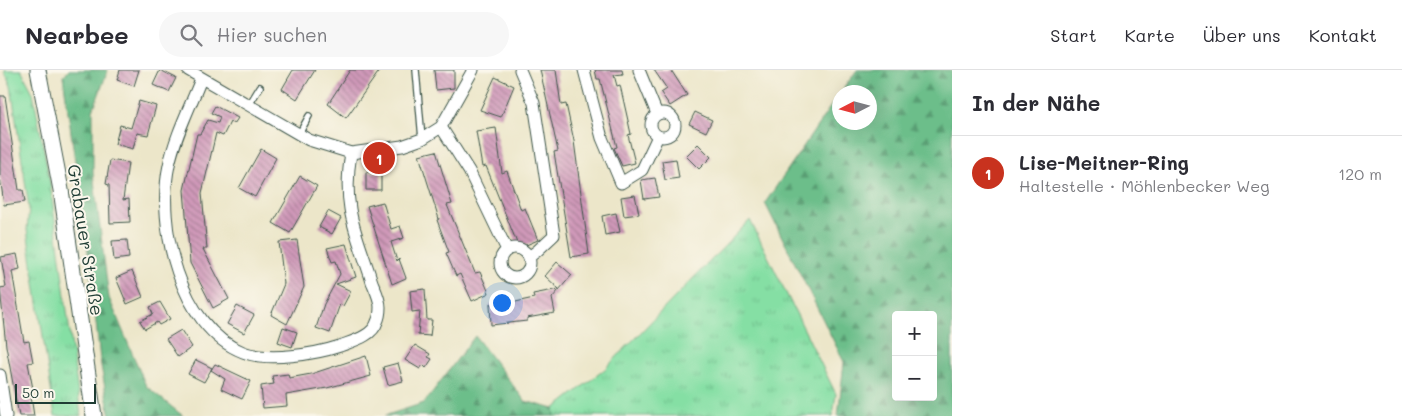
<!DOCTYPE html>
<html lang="de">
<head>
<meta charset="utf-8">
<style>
	:root { --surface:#fff; --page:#f7f7f7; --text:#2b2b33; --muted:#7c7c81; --line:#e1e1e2; --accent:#c8321e }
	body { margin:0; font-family:Mali,sans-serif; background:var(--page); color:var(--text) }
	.controls { position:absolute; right:15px; bottom:15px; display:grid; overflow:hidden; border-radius:5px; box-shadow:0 5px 20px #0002 }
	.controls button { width:45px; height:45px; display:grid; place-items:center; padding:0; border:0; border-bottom:1px solid var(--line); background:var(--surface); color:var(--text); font:25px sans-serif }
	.compass { position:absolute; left:832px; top:15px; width:45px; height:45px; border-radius:50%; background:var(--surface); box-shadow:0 5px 20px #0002; rotate:264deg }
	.scale { position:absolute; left:15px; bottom:12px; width:81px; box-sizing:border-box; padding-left:5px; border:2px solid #1f3d34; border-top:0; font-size:14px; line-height:18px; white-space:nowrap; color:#1f3d34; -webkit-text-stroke:4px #fbf7ec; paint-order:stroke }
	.you { position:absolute; left:501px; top:232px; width:18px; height:18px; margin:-12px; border:4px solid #fff; border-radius:50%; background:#1a73e8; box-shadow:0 0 0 8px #1a73e833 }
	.badge { display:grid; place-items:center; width:32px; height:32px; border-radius:50%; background:var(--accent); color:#fff; font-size:16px; font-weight:700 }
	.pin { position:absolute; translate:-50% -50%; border:2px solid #fff; box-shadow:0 1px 5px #0006 }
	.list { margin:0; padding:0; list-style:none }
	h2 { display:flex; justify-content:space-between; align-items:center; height:65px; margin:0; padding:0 20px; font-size:21px }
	h2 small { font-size:16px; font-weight:400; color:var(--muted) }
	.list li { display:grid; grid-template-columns:32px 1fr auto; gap:15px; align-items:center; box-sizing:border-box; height:75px; padding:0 20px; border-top:1px solid var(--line) }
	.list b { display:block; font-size:19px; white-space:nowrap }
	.list p { margin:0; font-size:16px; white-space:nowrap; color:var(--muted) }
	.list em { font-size:16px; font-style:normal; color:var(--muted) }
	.icon { flex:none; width:28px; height:28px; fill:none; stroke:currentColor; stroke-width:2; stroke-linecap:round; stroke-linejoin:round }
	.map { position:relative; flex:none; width:952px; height:346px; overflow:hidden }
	header { display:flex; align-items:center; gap:30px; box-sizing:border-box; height:70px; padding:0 25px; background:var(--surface); border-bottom:1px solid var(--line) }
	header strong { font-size:24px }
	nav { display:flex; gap:28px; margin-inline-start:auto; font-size:18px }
	.search { width:350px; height:45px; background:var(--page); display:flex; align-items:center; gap:12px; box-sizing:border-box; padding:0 18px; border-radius:28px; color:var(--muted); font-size:19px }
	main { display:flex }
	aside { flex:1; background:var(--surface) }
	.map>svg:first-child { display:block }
	.grass { fill:url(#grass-tufts); stroke:#528e6c }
	.forest { fill:url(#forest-firs); stroke:#467e5f; fill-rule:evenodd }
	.building { fill:url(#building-back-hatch) }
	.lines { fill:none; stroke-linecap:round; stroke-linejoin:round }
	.lane-casing { stroke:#3e564a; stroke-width:8 }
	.street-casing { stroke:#3e564a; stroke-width:13 }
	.secondary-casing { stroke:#3e564a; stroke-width:17 }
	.lane { stroke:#fff; stroke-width:5.5 }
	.street { stroke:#fff; stroke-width:11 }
	.secondary { stroke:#fff; stroke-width:15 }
	.labels { text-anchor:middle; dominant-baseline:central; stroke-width:4; stroke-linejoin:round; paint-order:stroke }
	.street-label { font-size:18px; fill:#1f3d34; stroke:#fbf7ec }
</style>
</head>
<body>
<header>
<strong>Nearbee</strong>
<div class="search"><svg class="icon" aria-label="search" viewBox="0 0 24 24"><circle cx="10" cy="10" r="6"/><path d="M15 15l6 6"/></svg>Hier suchen</div>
<nav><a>Start</a><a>Karte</a><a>Über uns</a><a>Kontakt</a></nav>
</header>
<main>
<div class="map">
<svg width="952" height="346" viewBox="0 0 952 346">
	<defs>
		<pattern id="grass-tufts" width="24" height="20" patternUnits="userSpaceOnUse" patternTransform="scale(1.25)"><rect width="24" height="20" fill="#85dfa4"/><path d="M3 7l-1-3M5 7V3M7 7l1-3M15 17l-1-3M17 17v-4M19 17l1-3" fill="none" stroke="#72c08e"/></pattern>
		<pattern id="forest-firs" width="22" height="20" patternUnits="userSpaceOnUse" patternTransform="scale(1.25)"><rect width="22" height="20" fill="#6cbe8a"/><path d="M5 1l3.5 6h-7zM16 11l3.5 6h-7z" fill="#589c72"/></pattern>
		<pattern id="building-back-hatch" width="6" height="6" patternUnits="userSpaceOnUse" patternTransform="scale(1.25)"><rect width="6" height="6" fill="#d099b9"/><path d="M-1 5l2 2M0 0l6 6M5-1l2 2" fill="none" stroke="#a87e97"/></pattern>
	</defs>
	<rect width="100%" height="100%" fill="#fbf7ec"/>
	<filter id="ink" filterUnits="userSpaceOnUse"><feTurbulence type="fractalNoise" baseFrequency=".02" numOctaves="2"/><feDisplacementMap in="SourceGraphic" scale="10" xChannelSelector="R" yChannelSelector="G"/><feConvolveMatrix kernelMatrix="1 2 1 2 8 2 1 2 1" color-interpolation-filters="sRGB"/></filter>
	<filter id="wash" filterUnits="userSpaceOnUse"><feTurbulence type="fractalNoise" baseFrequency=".0096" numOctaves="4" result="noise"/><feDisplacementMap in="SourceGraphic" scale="20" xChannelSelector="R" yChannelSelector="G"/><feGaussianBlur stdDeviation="1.12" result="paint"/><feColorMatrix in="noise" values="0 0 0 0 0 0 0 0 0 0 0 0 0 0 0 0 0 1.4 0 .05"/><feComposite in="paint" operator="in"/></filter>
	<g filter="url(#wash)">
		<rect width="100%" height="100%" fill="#ece6c9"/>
		<path class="grass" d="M4 0H21L33 23 50 113 81 346H55L27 160 29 138 11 16Z
			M750 150 836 324 833 346H555L554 339 605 299Z"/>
		<path class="forest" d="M69 0H108L93 40V103L109 228 146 316 183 346H110L100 290 90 197 63 6Z
			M857 0H952V346H838L844 292 765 133 839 24V52H869V22H841ZM896 245H933V327H896Z
			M475 266 525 331 554 339 555 346H384L424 333Z"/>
		<g id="blocks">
			<path class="building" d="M120 0H139L134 16 117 10Z
				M160 0 176 8 169 22 153 15Z
				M293 0H315L297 29 282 19Z
				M350 0H380L346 48 328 34Z
				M434 0H454V18L436 20Z
				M540 0H556L561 35 566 34 574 71 589 184 571 187 554 82 558 81Z
				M595 0H622L623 4 614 5 617 16 620 15 631 64 628 65 635 93 622 96 614 78 617 77 600 9H597Z
				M654 0H671L687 25 670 36 661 23 667 19Z
				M495 7 514 16 501 47 480 40Z
				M0 26H5L19 120H23L25 132 4 135 0 106Z
				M139 31 156 36 148 65 137 63 133 79 115 74 120 55 131 58Z
				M215 36 238 48 234 54 230 52 223 66 216 63 202 123 207 179H203L229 229 213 238 190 193 184 120 197 64H200L208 50 218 53 220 47 211 43Z
				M695 42 712 50 706 62 689 54Z
				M496 58 502 103 507 101 521 140 525 138 538 170 519 178 486 96 482 97 476 61Z
				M698 74 711 87 699 99 686 86Z
				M261 79 276 88 255 127 239 118Z
				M436 81 452 134 447 135 475 203 480 202 489 223 472 231 460 204 456 206 446 183 449 182 437 150 439 149 419 85Z
				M676 89 679 108 665 110 662 91Z
				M110 90 128 93 123 130 129 129 130 152 110 153 109 115 106 114Z
				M366 102H381V120H366Z
				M300 106 317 116 290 163 273 153Z
				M655 108 659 127 644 129 641 110Z
				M635 125 639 144 624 146 621 127Z
				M383 132 391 159 400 156 404 168 391 172 397 191 399 189 406 208 392 214 367 136Z
				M328 141 341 148 332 164 319 157Z
				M616 143 620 162 605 165 602 146Z
				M127 170 129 188 114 190 112 171Z
				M297 170 304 217 287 254 271 245 284 214 279 172Z
				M346 174 356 207 336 214 351 221 343 236 340 234 330 263 316 258 324 234 340 204 336 191 332 192 327 178Z
				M17 184 20 199 12 201 24 272 29 271 33 292 28 293 33 319 30 320 34 346H19L6 276 0 218 6 217 1 187Z
				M557 192 572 205 552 228 555 243 527 248V251L491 255 490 234 511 233 534 228 533 224 559 219 545 206Z
				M132 201 143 227 127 234 116 208Z
				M425 219 427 250H432L430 266 418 265 420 241 412 242 410 221Z
				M160 232 170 249 159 255 157 252 145 259 140 251 153 244 150 237Z
				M237 236 254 245 244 263 227 254Z
				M283 257 297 262 292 277 278 272Z
				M181 260 192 277 178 287 166 269Z
				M415 275 430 284 428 287 432 289 426 298 423 295 420 299 405 290Z
				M366 286 371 306 327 318 286 325 287 336 263 338 261 316 274 314 272 306 288 304 289 308 311 304Z
				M196 290 212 298 204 312 188 304Z
				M398 293 403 311 388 315 383 297Z
				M215 294 251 311 242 329 221 319 225 309 211 300Z"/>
		</g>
	</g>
	<g filter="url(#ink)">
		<use href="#blocks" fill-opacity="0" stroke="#3e564a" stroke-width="1"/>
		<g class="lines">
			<g class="lane-casing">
				<path id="lane" d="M416 0 422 69
					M249 35 260 17
					M299 64 309 46"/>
			</g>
			<g class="street-casing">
				<path id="street" d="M188 0 309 70 351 83 402 76 422 69 441 57 473 0
					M520 0 534 33 554 165 537 181 529 187
					M584 0 602 68 621 113 642 100 658 66
					M639 0 657 44
					M201 9C190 37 175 66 169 95 156 155 180 258 243 282 268 292 316 284 340 276 353 271 373 266 377 252 379 248 380 241 380 237 380 229 375 219 372 212 365 188 354 164 350 139 347 121 348 101 351 83
					M651 55a12 12 0 1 1 24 0a12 12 0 1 1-24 0Z
					M441 57 469 101 507 180
					M500 193a15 15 0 1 1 30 0a15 15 0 1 1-30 0Z
					M0 305 6 346"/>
			</g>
			<g class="secondary-casing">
				<path id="secondary" d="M38 0 61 120 94 346"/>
			</g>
			<use href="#lane" class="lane"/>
			<use href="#street" class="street"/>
			<use href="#secondary" class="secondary"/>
		</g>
	</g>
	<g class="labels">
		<g class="street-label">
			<text transform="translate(86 170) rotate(81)">Grabauer Straße</text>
		</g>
	</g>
</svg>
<div class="controls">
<button>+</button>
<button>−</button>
</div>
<svg class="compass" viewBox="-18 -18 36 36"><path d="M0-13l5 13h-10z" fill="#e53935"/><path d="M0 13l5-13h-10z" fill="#7c7c81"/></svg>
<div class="scale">50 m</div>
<div class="you"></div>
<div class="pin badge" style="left:379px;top:88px">1</div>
</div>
<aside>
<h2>In der Nähe<small></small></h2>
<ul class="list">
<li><span class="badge">1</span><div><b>Lise-Meitner-Ring</b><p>Haltestelle · Möhlenbecker Weg</p></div><em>120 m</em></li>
</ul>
</aside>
</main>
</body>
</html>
